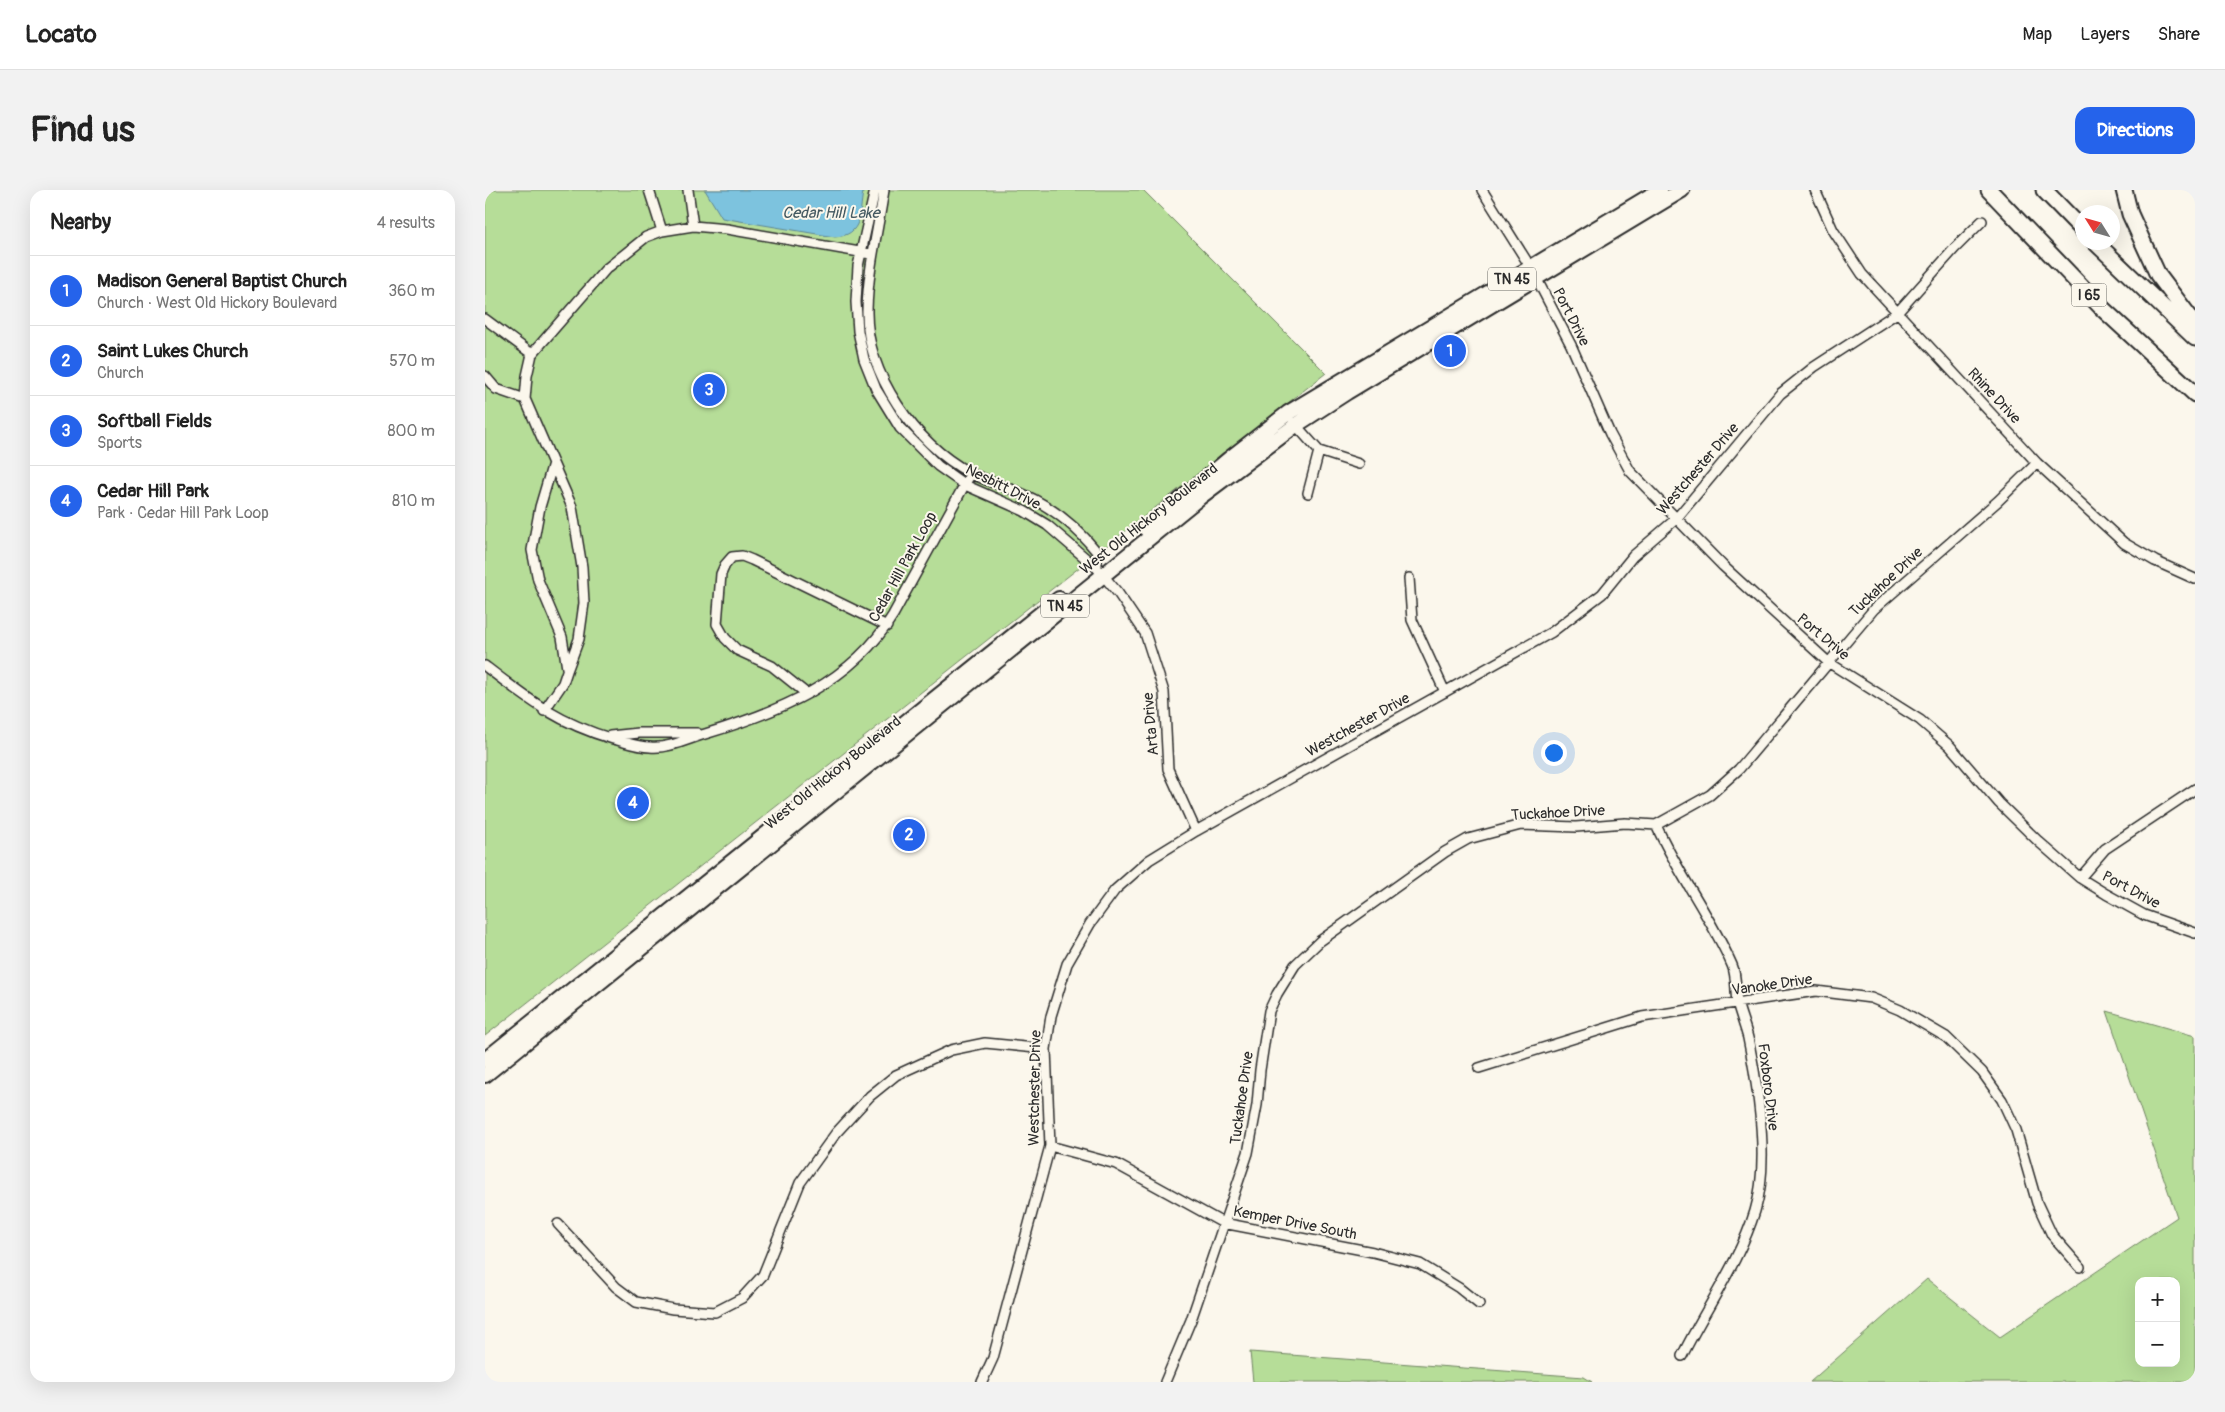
<!DOCTYPE html>
<html lang="en">
<head>
<meta charset="utf-8">
<style>
	:root { --surface:#fff; --page:#f2f2f2; --text:#222; --muted:#767676; --line:#e0e0e0; --accent:#2563eb }
	body { margin:0; font-family:Pangolin,sans-serif; background:var(--page); color:var(--text) }
	.controls { position:absolute; right:15px; bottom:15px; display:grid; overflow:hidden; border-radius:10px; box-shadow:0 5px 20px #0002 }
	.controls button { width:45px; height:45px; display:grid; place-items:center; padding:0; border:0; border-bottom:1px solid var(--line); background:var(--surface); color:var(--text); font:25px sans-serif }
	.compass { position:absolute; left:1590px; top:15px; width:45px; height:45px; border-radius:50%; background:var(--surface); box-shadow:0 5px 20px #0002; rotate:307deg }
	.you { position:absolute; left:1068px; top:562px; width:18px; height:18px; margin:-12px; border:4px solid #fff; border-radius:50%; background:#1a73e8; box-shadow:0 0 0 8px #1a73e833 }
	.badge { display:grid; place-items:center; width:32px; height:32px; border-radius:50%; background:var(--accent); color:#fff; font-size:16px; font-weight:700 }
	.pin { position:absolute; translate:-50% -50%; border:2px solid #fff; box-shadow:0 1px 5px #0006 }
	.list { margin:0; padding:0; list-style:none }
	h2 { display:flex; justify-content:space-between; align-items:center; height:65px; margin:0; padding:0 20px; font-size:21px }
	h2 small { font-size:16px; font-weight:400; color:var(--muted) }
	.list li { display:grid; grid-template-columns:32px 1fr auto; gap:15px; align-items:center; box-sizing:border-box; height:70px; padding:0 20px; border-top:1px solid var(--line) }
	.list b { display:block; font-size:19px; white-space:nowrap }
	.list p { margin:0; font-size:16px; white-space:nowrap; color:var(--muted) }
	.list em { font-size:16px; font-style:normal; color:var(--muted) }
	.map { position:relative; flex:none; width:1710px; height:1192px; overflow:hidden; border-radius:15px }
	header { display:flex; align-items:center; gap:30px; box-sizing:border-box; height:70px; padding:0 25px; background:var(--surface); border-bottom:1px solid var(--line) }
	header strong { font-size:24px }
	nav { display:flex; gap:28px; margin-inline-start:auto; font-size:18px }
	.intro { display:flex; align-items:center; justify-content:space-between; box-sizing:border-box; height:120px; padding:0 30px }
	h1 { margin:0; font-size:35px }
	.button { padding:12px 22px; border-radius:15px; background:var(--accent); color:#fff; font-size:18px; font-weight:700 }
	main { display:flex; gap:30px; padding:0 30px }
	aside { flex:1; background:var(--surface); border-radius:15px; box-shadow:0 5px 20px #0002 }
	.map>svg:first-child { display:block }
	.green { fill:#b6dd98; stroke:#708462; fill-rule:evenodd }
	.water { fill:#7dc3de; stroke:#5c8696 }
	.lines { fill:none; stroke-linecap:round; stroke-linejoin:round }
	.minor-casing { stroke:#2b2b2b; stroke-width:12 }
	.primary-casing { stroke:#2b2b2b; stroke-width:18 }
	.motorway-casing { stroke:#2b2b2b; stroke-width:19 }
	.minor { stroke:#fbf7ec; stroke-width:9 }
	.primary { stroke:#fbf7ec; stroke-width:14 }
	.motorway { stroke:#fbf7ec; stroke-width:15 }
	.labels { text-anchor:middle; dominant-baseline:central; stroke-width:4; stroke-linejoin:round; paint-order:stroke }
	.shield { fill:#fbf7ec; stroke:#696865; stroke-width:1 }
	.shield-label { font-size:14px; font-weight:bold; fill:#2b2b2b }
	.street-label { font-size:15px; fill:#2b2b2b; stroke:#fbf7ec }
	.water-label { font-size:16px; font-style:italic; fill:#445961; stroke:#fbf7ec }
</style>
</head>
<body>
<header>
<strong>Locato</strong>
<nav><a>Map</a><a>Layers</a><a>Share</a></nav>
</header>
<div class="intro"><h1>Find us</h1><a class="button">Directions</a></div>
<main>
<aside>
<h2>Nearby<small>4 results</small></h2>
<ul class="list">
<li><span class="badge">1</span><div><b>Madison General Baptist Church</b><p>Church · West Old Hickory Boulevard</p></div><em>360 m</em></li>
<li><span class="badge">2</span><div><b>Saint Lukes Church</b><p>Church</p></div><em>570 m</em></li>
<li><span class="badge">3</span><div><b>Softball Fields</b><p>Sports</p></div><em>800 m</em></li>
<li><span class="badge">4</span><div><b>Cedar Hill Park</b><p>Park · Cedar Hill Park Loop</p></div><em>810 m</em></li>
</ul>
</aside>
<div class="map">
<svg width="1710" height="1192" viewBox="0 0 1710 1192">
	<rect width="100%" height="100%" fill="#fbf7ec"/>
	<filter id="ink" filterUnits="userSpaceOnUse"><feTurbulence type="fractalNoise" baseFrequency=".02" numOctaves="2"/><feDisplacementMap in="SourceGraphic" scale="10" xChannelSelector="R" yChannelSelector="G"/><feConvolveMatrix kernelMatrix="1 2 1 2 8 2 1 2 1" color-interpolation-filters="sRGB"/></filter>
	<g filter="url(#ink)">
		<path class="green" d="M0 0H658L841 183 0 846Z
			M1622 821 1710 846V1192H1325L1442 1089 1515 1147 1692 1027ZM1654 1091H1691V1173H1654Z
			M765 1162 1099 1187 1107 1192H768Z"/>
		<path class="water" d="M220 0H378V2C374 24 378 45 350 47L237 28Z"/>
		<g class="lines">
			<g class="minor-casing">
				<path id="minor" d="M164 0 177 41
					M203 0 208 36
					M390 0 373 76 371 112 373 141 379 169 391 199 415 238 453 276 480 295 539 321 562 335 612 378 633 403 660 443 679 502 683 579 711 641
					M399 0C393 40 383 79 382 120 381 185 430 253 485 283 502 291 521 297 538 304 567 317 592 337 612 362V378
					M997 0 1046 78 1086 155 1125 244 1145 281 1238 376 1343 472 1435 530 1465 556 1514 613 1553 651 1595 688 1621 704 1659 725 1710 743
					M1330 0 1348 40 1377 84 1552 273 1639 353 1670 371 1710 389
					M0 129 47 164
					M0 186 11 199 40 209
					M808 232 834 261 874 274
					M68 273 55 317 47 360 53 390 77 447 82 478
					M823 303 834 261
					M924 388 927 430 960 502
					M0 476C44 510 73 533 128 549 140 552 152 557 165 557 183 559 203 549 220 544 293 522 367 493 408 425L486 283
					M322 504 287 476 252 460 240 448 232 434 236 384 240 375 247 367 257 366 267 370 402 436
					M59 521 78 493 82 481 94 449 99 413 97 377 87 317 40 209 42 186 47 164 121 79 161 47 177 41 208 36 242 39 386 64
					M125 546 154 543H212
					M1171 635C1193 684 1226 727 1247 775 1252 786 1250 800 1252 812 1255 824 1260 836 1263 848 1273 897 1285 973 1270 1021 1254 1073 1221 1117 1197 1166
					M1595 688 1620 659 1710 599
					M994 878 1157 827 1331 801 1386 808 1415 820 1461 847 1497 882 1517 910 1531 940 1552 1013 1567 1045 1595 1077
					M565 956 631 974 738 1033 888 1062 935 1074 974 1098 994 1114
					M73 1034 131 1097 151 1112 188 1119 230 1122 257 1108 278 1085 315 993 351 943 385 906 411 885 466 860 500 853 561 859
					M497 1192 508 1168 565 956 561 859 566 826 582 774 605 734 630 700 664 670 711 641 1067 442 1117 404 1148 366 1191 329 1295 204 1329 177 1412 123 1470 58 1497 31
					M680 1192 706 1130 763 963 772 915 775 880 784 821 792 804 810 775 835 751 960 662 983 649 1036 635 1091 637 1140 633 1171 635 1225 605 1254 579 1389 419 1513 311 1552 273"/>
			</g>
			<g class="primary-casing">
				<path id="primary" d="M661 339 744 269 803 223 1175 0
					M0 870 574 409
					M0 885 715 307 811 235 862 202 1197 0"/>
			</g>
			<g class="motorway-casing">
				<path id="motorway" d="M1504 0 1619 120 1710 204
					M1559 0 1598 40
					M1639 0 1645 24 1673 85 1710 134
					M1610 52 1710 148"/>
			</g>
			<use href="#minor" class="minor"/>
			<use href="#primary" class="primary"/>
			<use href="#motorway" class="motorway"/>
		</g>
	</g>
	<g class="labels">
		<g class="shield">
			<rect x="1003" y="77.5" width="48" height="23" rx="4"/>
			<rect x="1586.5" y="93.5" width="35" height="23" rx="4"/>
			<rect x="556" y="404.5" width="48" height="23" rx="4"/>
		</g>
		<g class="shield-label">
			<text x="1027" y="89">TN 45</text>
			<text x="1604" y="105">I 65</text>
			<text x="580" y="416">TN 45</text>
		</g>
		<g class="street-label">
			<text transform="translate(1086 127) rotate(63)">Port Drive</text>
			<text transform="translate(1509 206) rotate(47)">Rhine Drive</text>
			<text transform="translate(1213 279) rotate(-49)">Westchester Drive</text>
			<text transform="translate(518 297) rotate(27)">Nesbitt Drive</text>
			<text transform="translate(664 329) rotate(-38)">West Old Hickory Boulevard</text>
			<text transform="translate(418 377) rotate(-61)">Cedar Hill Park Loop</text>
			<text transform="translate(1401 392) rotate(-43)">Tuckahoe Drive</text>
			<text transform="translate(1338 447) rotate(40)">Port Drive</text>
			<text transform="translate(666 534) rotate(-95)">Arta Drive</text>
			<text transform="translate(873 535) rotate(-29)">Westchester Drive</text>
			<text transform="translate(348 583) rotate(-39)">West Old Hickory Boulevard</text>
			<text transform="translate(1073 623) rotate(-3)">Tuckahoe Drive</text>
			<text transform="translate(1646 700) rotate(28)">Port Drive</text>
			<text transform="translate(1287 795) rotate(-8)">Vanoke Drive</text>
			<text transform="translate(1283 897) rotate(83)">Foxboro Drive</text>
			<text transform="translate(550 898) rotate(-89)">Westchester Drive</text>
			<text transform="translate(757 908) rotate(-82)">Tuckahoe Drive</text>
			<text transform="translate(810 1033) rotate(11)">Kemper Drive South</text>
		</g>
		<g class="water-label">
			<text x="346" y="23">Cedar Hill Lake</text>
		</g>
	</g>
</svg>
<div class="controls">
<button>+</button>
<button>−</button>
</div>
<svg class="compass" viewBox="-18 -18 36 36"><path d="M0-13l5 13h-10z" fill="#e53935"/><path d="M0 13l5-13h-10z" fill="#767676"/></svg>
<div class="you"></div>
<div class="pin badge" style="left:965px;top:161px">1</div>
<div class="pin badge" style="left:424px;top:645px">2</div>
<div class="pin badge" style="left:224px;top:200px">3</div>
<div class="pin badge" style="left:148px;top:613px">4</div>
</div>
</main>
</body>
</html>
